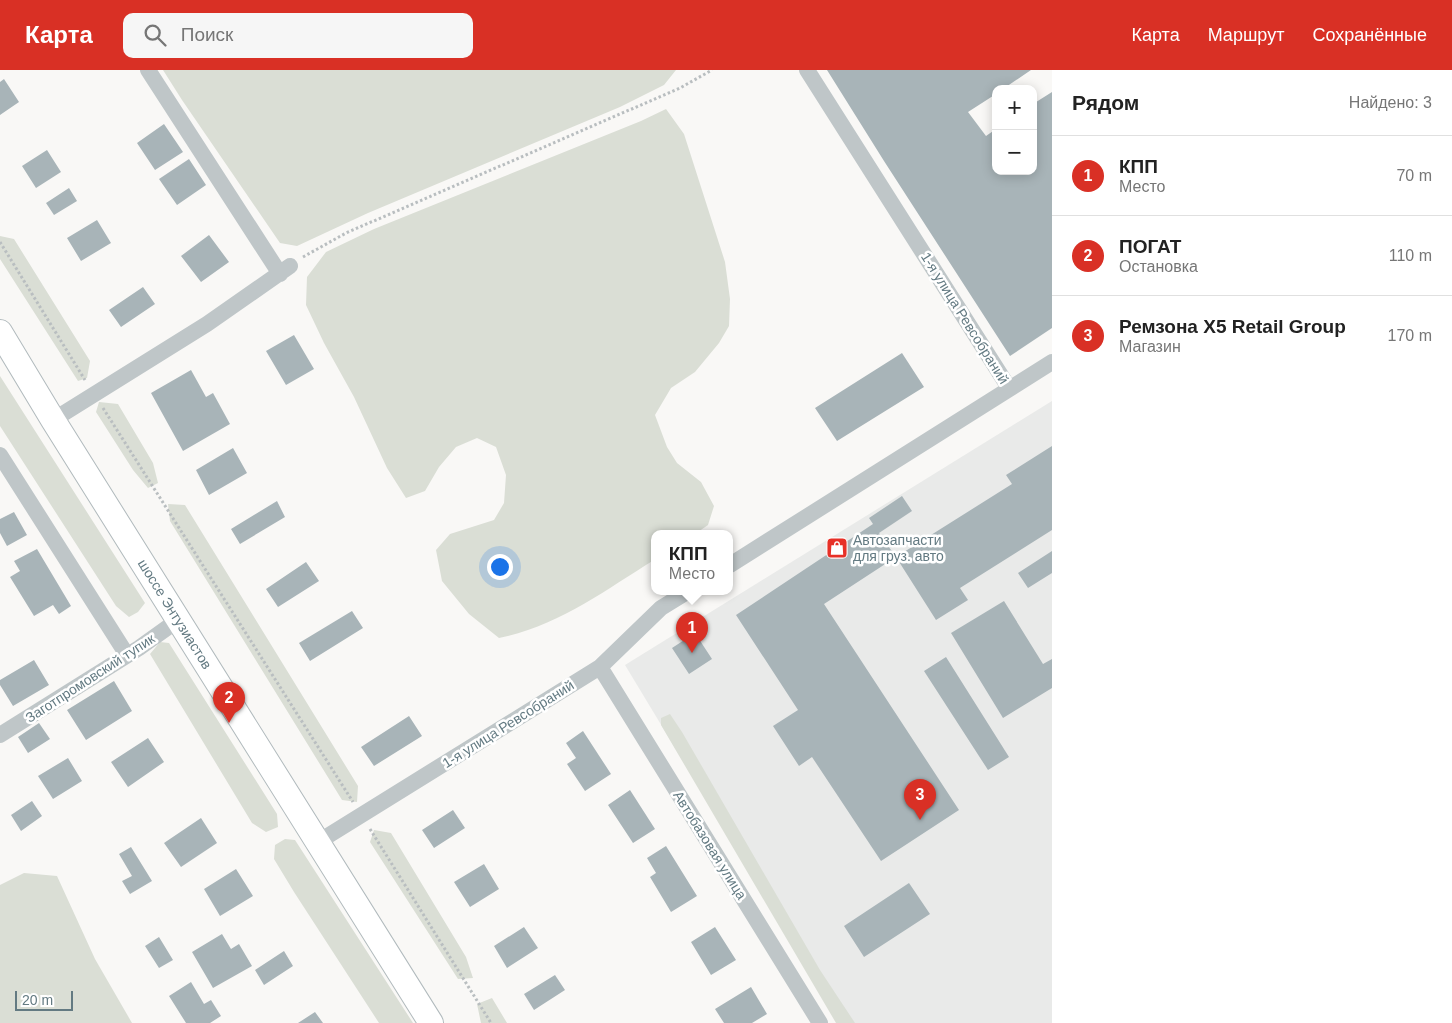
<!DOCTYPE html>
<html lang="ru">
<head>
<meta charset="utf-8">
<style>
	:root { --surface:#fff; --page:#f6f6f6; --text:#222; --muted:#767676; --line:#e0e0e0; --accent:#d93025 }
	body { margin:0; font-family:Helvetica,sans-serif; background:var(--page); color:var(--text) }
	.controls { position:absolute; right:15px; top:15px; display:grid; overflow:hidden; border-radius:10px; box-shadow:0 2px 12px #0003 }
	.controls button { width:45px; height:45px; display:grid; place-items:center; padding:0; border:0; border-bottom:1px solid var(--line); background:var(--surface); color:var(--text); font:25px sans-serif }
	.scale { position:absolute; left:15px; bottom:12px; width:58px; box-sizing:border-box; padding-left:5px; border:2px solid #637a82; border-top:0; font-size:14px; line-height:18px; white-space:nowrap; color:#637a82; -webkit-text-stroke:4px #fff; paint-order:stroke }
	.you { position:absolute; left:499px; top:496px; width:18px; height:18px; margin:-12px; border:4px solid #fff; border-radius:50%; background:#1a73e8; box-shadow:0 0 0 8px #1a73e833 }
	.badge { display:grid; place-items:center; width:32px; height:32px; border-radius:50%; background:var(--accent); color:#fff; font-size:16px; font-weight:700 }
	.pin { position:absolute; translate:-50% -41px; filter:drop-shadow(0 1px 2px #0008) }
	.pin::after { content:''; position:absolute; top:26px; width:18px; height:15px; background:inherit; clip-path:polygon(0 0,100% 0,50% 100%) }
	.popup { position:absolute; left:651px; top:460px; width:82px; height:65px; box-sizing:border-box; display:grid; place-content:center; border-radius:10px; background:var(--surface); filter:drop-shadow(0 1px 4px #0005); font-size:16px; white-space:nowrap; color:var(--muted) }
	.popup b { font-size:19px; color:var(--text) }
	.popup::after { content:''; position:absolute; left:50%; top:100%; margin-left:-10px; border:10px solid transparent; border-top-color:var(--surface) }
	.list { margin:0; padding:0; list-style:none }
	h2 { display:flex; justify-content:space-between; align-items:center; height:65px; margin:0; padding:0 20px; font-size:21px }
	h2 small { font-size:16px; font-weight:400; color:var(--muted) }
	.list li { display:grid; grid-template-columns:32px 1fr auto; gap:15px; align-items:center; box-sizing:border-box; height:80px; padding:0 20px; border-top:1px solid var(--line) }
	.list b { display:block; font-size:19px; white-space:nowrap }
	.list p { margin:0; font-size:16px; white-space:nowrap; color:var(--muted) }
	.list em { font-size:16px; font-style:normal; color:var(--muted) }
	.icon { flex:none; width:28px; height:28px; fill:none; stroke:currentColor; stroke-width:2; stroke-linecap:round; stroke-linejoin:round }
	.map { position:relative; flex:none; width:1052px; height:953px; overflow:hidden }
	header { display:flex; align-items:center; gap:30px; box-sizing:border-box; height:70px; padding:0 25px; background:var(--accent); color:#fff }
	header strong { font-size:24px }
	nav { display:flex; gap:28px; margin-inline-start:auto; font-size:18px }
	.search { width:350px; height:45px; background:var(--page); display:flex; align-items:center; gap:12px; box-sizing:border-box; padding:0 18px; border-radius:10px; color:var(--muted); font-size:19px }
	main { display:flex }
	aside { flex:1; background:var(--surface) }
	.map>svg:first-child { display:block }
	.built { fill:#e9eae9 }
	.green { fill:#daded5 }
	.building { fill:#a8b4b8 }
	.lines { fill:none; stroke-linecap:round; stroke-linejoin:round }
	.secondary-casing { stroke:#b1babd; stroke-width:26 }
	.path { stroke:#b9bec0; stroke-width:3; stroke-dasharray:2.5 2.5; stroke-linecap:butt }
	.minor { stroke:#bfc6c8; stroke-width:16 }
	.secondary { stroke:#fff; stroke-width:24 }
	.labels { text-anchor:middle; dominant-baseline:central; stroke-width:5; stroke-linejoin:round; paint-order:stroke }
	.street-label { font-size:14px; fill:#637a82; stroke:#fff }
	.poi-label { font-size:14px; fill:#637a82; stroke:#fff; text-anchor:start }
</style>
</head>
<body>
<header>
<strong>Карта</strong>
<div class="search"><svg class="icon" aria-label="search" viewBox="0 0 24 24"><circle cx="10" cy="10" r="6"/><path d="M15 15l6 6"/></svg>Поиск</div>
<nav><a>Карта</a><a>Маршрут</a><a>Сохранённые</a></nav>
</header>
<main>
<div class="map">
<svg width="1052" height="953" viewBox="0 0 1052 953">
	<rect width="100%" height="100%" fill="#f9f8f6"/>
	<path class="built" d="M1052 331V953H841L625 595Z"/>
	<path class="green" d="M163 0H676L664 15 620 37 368 143 297 176 280 173 182 30Z
		M666 39 684 64 725 192 730 229 729 256 719 273 695 302 671 318 655 345 667 377 677 393 701 412 714 436 708 455 695 464H654V490C604 521 558 556 499 568L469 544 442 511 436 480 450 464 494 450 504 433 506 405 496 377 477 368 456 377 439 397 425 421 406 428 387 398 354 327 324 273 306 235 307 207 326 182 374 159 641 51Z
		M0 166 14 169 90 291 87 308 78 311 0 189Z
		M0 306 145 533 138 542 129 547 116 536 0 356Z
		M99 332 118 334 153 393 158 413 148 418 133 400 96 342Z
		M168 434 185 435 358 716 357 732 342 730 170 451Z
		M160 572 169 573 277 744 278 757 266 762 252 753 150 584Z
		M670 644 682 662 820 900 855 953H836L661 655V648Z
		M374 760 391 763 466 887 473 908 458 909 370 772Z
		M285 769 295 770 413 953H379L294 822 274 789 275 775Z
		M24 803 57 806 95 889 132 953H0V815Z
		M492 928 507 953H481L477 934Z"/>
	<path class="building" d="M827 0H1031L1003 19H996V24L968 42 986 66 996 59V101H1033V34L1052 22V258L1010 286 884 91Z
		M4 9 19 32 0 45V12Z
		M164 54 183 82 155 100 137 73Z
		M47 80 61 102 36 118 22 96Z
		M189 89 206 115 177 135 159 109Z
		M69 118 77 131 54 145 46 133Z
		M97 150 111 173 81 191 67 168Z
		M209 165 229 192 201 212 181 186Z
		M143 217 155 234 121 257 109 240Z
		M294 265 314 299 286 315 266 281Z
		M902 283 924 317 837 371 815 338Z
		M191 300 206 327 213 323 230 354 183 381 151 323Z
		M1052 376V460L960 518 968 530 936 550 896 487 1012 414 1006 405Z
		M233 378 247 403 209 425 196 400Z
		M902 426 912 441 879 463 896 487 824 534 959 740 881 791 812 687 799 696 773 656 798 640 736 545 873 454 869 448Z
		M277 431 285 447 240 474 231 459Z
		M14 442 27 465 7 476 0 463V449Z
		M37 479 71 536 59 544 53 535 34 546 10 507 20 501 14 491Z
		M1052 481V503L1028 518 1018 503Z
		M306 492 319 511 278 537 266 519Z
		M1004 531 1043 594 1052 589V618L1003 648 951 563Z
		M352 541 363 558 310 591 299 573Z
		M695 563 712 589 689 604 672 578Z
		M946 587 1009 687 988 700 924 601Z
		M34 590 49 615 13 636 0 615V610Z
		M114 611 132 641 86 670 67 640Z
		M409 646 422 666 374 696 361 677Z
		M39 653 50 669 28 683 18 667Z
		M583 661 611 704 585 721 567 694 576 688 566 673Z
		M148 668 164 692 128 717 111 692Z
		M68 688 82 711 53 729 38 706Z
		M630 720 655 759 633 773 608 735Z
		M32 731 42 746 21 761 11 745Z
		M453 740 465 758 434 778 422 760Z
		M201 748 217 773 181 797 164 773Z
		M666 776 697 826 671 842 650 807 656 803 647 788Z
		M131 777 152 811 130 824 122 811 132 806 119 784Z
		M484 794 499 819 470 837 454 812Z
		M236 799 253 826 220 846 204 819Z
		M909 813 930 844 864 887 844 856Z
		M524 857 538 878 507 898 494 876Z
		M715 857 736 890 711 905 691 872Z
		M222 864 231 879 239 874 252 896 213 918 192 882Z
		M159 867 173 890 159 898 145 876Z
		M284 881 293 896 264 915 255 900Z
		M555 905 565 920 534 940 524 924Z
		M191 912 204 934 211 930 221 946 210 953H186L169 926Z
		M751 917 767 944 752 953H724L715 939Z
		M315 942 323 953H298Z"/>
	<g class="lines">
		<g class="secondary-casing">
			<path id="secondary" d="M0 262 53 350 431 953"/>
		</g>
		<path class="path" d="M0 172 85 310
			M303 187 346 163 680 18 712 0
			M103 338 353 732
			M370 759 491 953"/>
		<path class="minor" d="M148 0 280 204
			M807 0 1009 318
			M53 350 207 254 290 196
			M0 385 127 585
			M730 495 1052 292
			M600 597 820 953
			M0 665 139 578 178 550
			M318 772 600 597 661 538 687 522"/>
		<use href="#secondary" class="secondary"/>
	</g>
	<defs>
		<g id="shop-square" transform="scale(1.125)"><rect x="-9" y="-9" width="18" height="18" rx="4" fill="#e73027" stroke="#fff"/><path d="M-5-2.5h2.3a2.7 3.5 0 0 1 5.4 0H5L5.5 6h-11ZM-1.5-2.5h3a1.5 2.3 0 0 0-3 0Z" fill="#fff"/></g>
	</defs>
	<g fill-rule="evenodd">
		<use href="#shop-square" x="837" y="478"/>
	</g>
	<g class="labels">
		<g class="street-label">
			<text transform="translate(965 248) rotate(58)">1-я улица Ревсобраний</text>
			<text transform="translate(175 544) rotate(58)">шоссе Энтузиастов</text>
			<text transform="translate(90 608) rotate(-33)">Заготпромовский тупик</text>
			<text transform="translate(508 654) rotate(-32)">1-я улица Ревсобраний</text>
			<text transform="translate(710 775) rotate(58)">Автобазовая улица</text>
		</g>
		<g class="poi-label">
			<text x="853" y="470">Автозапчасти<tspan x="853" dy="16">для груз. авто</tspan></text>
		</g>
	</g>
</svg>
<div class="controls">
<button>+</button>
<button>−</button>
</div>
<div class="scale">20 m</div>
<div class="you"></div>
<div class="pin badge" style="left:692px;top:583px">1</div>
<div class="popup"><b>КПП</b>Место</div>
<div class="pin badge" style="left:229px;top:653px">2</div>
<div class="pin badge" style="left:920px;top:750px">3</div>
</div>
<aside>
<h2>Рядом<small>Найдено: 3</small></h2>
<ul class="list">
<li><span class="badge">1</span><div><b>КПП</b><p>Место</p></div><em>70 m</em></li>
<li><span class="badge">2</span><div><b>ПОГАТ</b><p>Остановка</p></div><em>110 m</em></li>
<li><span class="badge">3</span><div><b>Ремзона X5 Retail Group</b><p>Магазин</p></div><em>170 m</em></li>
</ul>
</aside>
</main>
</body>
</html>
